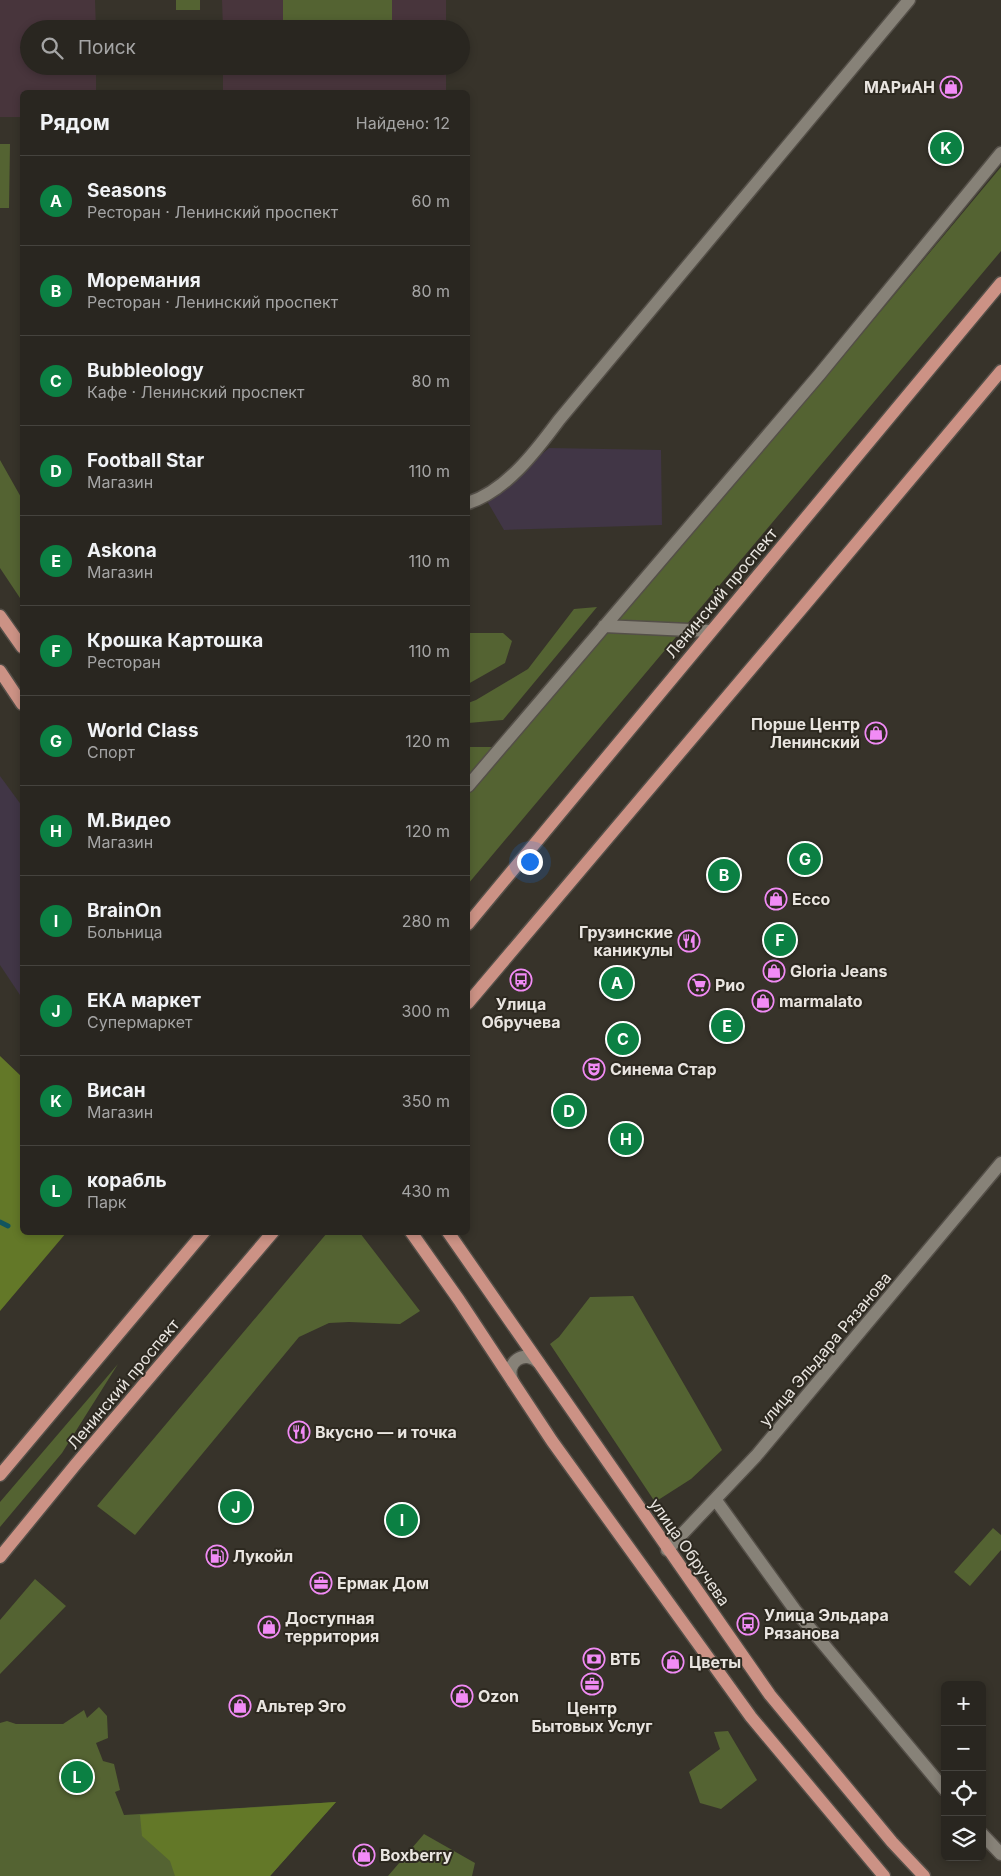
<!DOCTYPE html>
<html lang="ru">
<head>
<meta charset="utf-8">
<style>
	:root { --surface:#292620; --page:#312e29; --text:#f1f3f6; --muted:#a5a5a5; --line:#45433e; --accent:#0b8043 }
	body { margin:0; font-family:Inter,sans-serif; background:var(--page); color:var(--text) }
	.controls { position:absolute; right:15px; bottom:15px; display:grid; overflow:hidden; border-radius:8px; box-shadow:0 2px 8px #0003 }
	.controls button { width:45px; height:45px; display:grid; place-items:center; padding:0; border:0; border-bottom:1px solid var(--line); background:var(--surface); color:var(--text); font:25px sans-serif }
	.you { position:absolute; left:529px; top:861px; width:18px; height:18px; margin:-12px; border:4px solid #fff; border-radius:50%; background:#1a73e8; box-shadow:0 0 0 8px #1a73e833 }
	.badge { display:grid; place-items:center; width:32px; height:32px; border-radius:50%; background:var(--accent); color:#fff; font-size:16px; font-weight:700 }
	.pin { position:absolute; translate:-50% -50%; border:2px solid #fff; box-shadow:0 1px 5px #0006 }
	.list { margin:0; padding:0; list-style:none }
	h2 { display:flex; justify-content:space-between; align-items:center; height:65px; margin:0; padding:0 20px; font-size:21px }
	h2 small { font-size:16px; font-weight:400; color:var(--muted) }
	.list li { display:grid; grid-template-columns:32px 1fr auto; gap:15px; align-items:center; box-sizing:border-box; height:90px; padding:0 20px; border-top:1px solid var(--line) }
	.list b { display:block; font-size:19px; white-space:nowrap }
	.list p { margin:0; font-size:16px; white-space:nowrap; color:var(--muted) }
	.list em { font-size:16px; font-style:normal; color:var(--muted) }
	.icon { flex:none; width:28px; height:28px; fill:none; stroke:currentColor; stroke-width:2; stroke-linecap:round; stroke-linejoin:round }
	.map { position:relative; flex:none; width:1001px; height:1876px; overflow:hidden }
	.search { position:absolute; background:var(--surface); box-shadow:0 2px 8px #0003; left:20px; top:20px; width:450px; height:55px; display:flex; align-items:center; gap:12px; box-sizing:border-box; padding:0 18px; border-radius:28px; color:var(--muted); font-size:19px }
	.panel { position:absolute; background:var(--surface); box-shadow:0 2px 8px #0003; left:20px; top:90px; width:450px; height:1145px; border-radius:8px }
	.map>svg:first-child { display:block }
	.industrial { fill:#413646 }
	.education { fill:#48353c }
	.green { fill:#546332 }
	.forest { fill:#637828 }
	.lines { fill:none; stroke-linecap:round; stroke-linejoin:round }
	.stream { stroke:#11555e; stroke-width:5 }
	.minor-casing { stroke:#544f48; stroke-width:15 }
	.major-casing { stroke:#544f48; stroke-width:15 }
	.minor { stroke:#878278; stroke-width:12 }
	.major { stroke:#cc9285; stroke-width:12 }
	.labels { text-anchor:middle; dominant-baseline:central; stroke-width:4; stroke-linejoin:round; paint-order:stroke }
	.poi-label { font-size:16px; font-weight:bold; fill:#e9e5e0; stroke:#2d2920; text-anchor:start }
	.street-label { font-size:16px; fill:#e9e5e0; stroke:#2d2920 }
</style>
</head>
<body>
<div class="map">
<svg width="1001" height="1876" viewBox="0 0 1001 1876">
	<rect width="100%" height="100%" fill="#37332a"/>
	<path class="industrial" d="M549 448 661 450 662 525 504 530 487 501Z
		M0 776 22 806V998L0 965Z"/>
	<path class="education" d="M0 0H95L96 29H29V66H96V92H22V117H0Z
		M222 0H446V29H223Z
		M223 66H446V92H223Z"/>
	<path class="green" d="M176 0H200V10H176Z
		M283 0H392V29H283Z
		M0 144H10L9 208H0Z
		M1001 167V251L468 884V747H491L504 752 825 378Z
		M0 460 22 499V601L0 568Z
		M597 607 503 720 468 723V703L476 700 528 669 574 609Z
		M468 633H503L512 641 505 663 468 684Z
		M327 1233H360L420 1311 400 1324 349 1322 329 1323 299 1337 135 1535 97 1506Z
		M633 1296 722 1450 691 1479 655 1502 550 1344 559 1337 590 1297Z
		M118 1364 62 1453 0 1527V1502Z
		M993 1528 1001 1535V1550L970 1586 954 1572Z
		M35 1579 66 1606 0 1674V1620Z
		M99 1707 107 1716 108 1738 96 1743 103 1761 114 1764 120 1790 115 1792 124 1815 336 1802 270 1876H0V1723L7 1721 16 1724H63L84 1710 87 1718Z
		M728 1731 757 1780 721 1809 700 1803 689 1772 720 1749 714 1732Z
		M424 1834 475 1863 472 1876H388Z"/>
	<path class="forest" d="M0 1056 22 1077V1232L66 1233 0 1311Z
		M336 1802 270 1876H175L170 1861 142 1836 140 1815Z"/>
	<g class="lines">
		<path class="stream" d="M0 1222 8 1226"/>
		<g class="minor-casing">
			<path id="minor" d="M468 503C506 491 536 451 559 420L909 0
				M604 626 710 631
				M468 786 819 375 1001 153
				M513 1382C503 1363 525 1348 539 1363
				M715 1499 795 1610 945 1790
				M667 1550 756 1456 1001 1163
				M982 1834 1001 1854"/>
		</g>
		<g class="major-casing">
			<path id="major" d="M0 616 22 647
				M0 671 22 704
				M468 924 1001 283
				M468 1003 803 607 1001 371
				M411 1232 459 1300 552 1441 751 1717 884 1876
				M448 1232 770 1695 892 1842 924 1876
				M0 1475 204 1232
				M0 1557 76 1464 273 1232"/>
		</g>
		<use href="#minor" class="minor"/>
		<use href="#major" class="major"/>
	</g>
	<defs>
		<g id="shop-ring" transform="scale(1.125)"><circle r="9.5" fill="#2d2920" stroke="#f18bf5" stroke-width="1.5"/><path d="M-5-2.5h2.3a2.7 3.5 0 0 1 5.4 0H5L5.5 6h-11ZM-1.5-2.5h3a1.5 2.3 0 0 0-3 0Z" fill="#f18bf5"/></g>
		<g id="restaurant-ring" transform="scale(1.125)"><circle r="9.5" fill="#2d2920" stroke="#f18bf5" stroke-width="1.5"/><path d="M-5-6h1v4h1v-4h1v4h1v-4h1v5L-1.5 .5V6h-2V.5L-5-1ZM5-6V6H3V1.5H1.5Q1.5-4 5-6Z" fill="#f18bf5"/></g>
		<g id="bus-ring" transform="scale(1.125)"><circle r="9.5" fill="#2d2920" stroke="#f18bf5" stroke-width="1.5"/><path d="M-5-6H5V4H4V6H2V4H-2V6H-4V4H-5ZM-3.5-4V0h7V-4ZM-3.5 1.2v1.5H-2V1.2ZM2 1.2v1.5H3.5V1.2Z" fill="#f18bf5"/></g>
		<g id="supermarket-ring" transform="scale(1.125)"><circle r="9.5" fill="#2d2920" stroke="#f18bf5" stroke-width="1.5"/><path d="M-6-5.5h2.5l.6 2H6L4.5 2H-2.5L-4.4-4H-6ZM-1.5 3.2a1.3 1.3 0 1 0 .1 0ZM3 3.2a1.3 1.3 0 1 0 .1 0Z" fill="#f18bf5"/></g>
		<g id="theatre-ring" transform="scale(1.125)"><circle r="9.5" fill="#2d2920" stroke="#f18bf5" stroke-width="1.5"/><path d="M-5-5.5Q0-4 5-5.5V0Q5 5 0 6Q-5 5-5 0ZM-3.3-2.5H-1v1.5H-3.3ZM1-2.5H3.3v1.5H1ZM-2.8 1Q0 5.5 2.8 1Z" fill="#f18bf5"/></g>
		<g id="fuel-ring" transform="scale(1.125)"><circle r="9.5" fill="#2d2920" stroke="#f18bf5" stroke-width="1.5"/><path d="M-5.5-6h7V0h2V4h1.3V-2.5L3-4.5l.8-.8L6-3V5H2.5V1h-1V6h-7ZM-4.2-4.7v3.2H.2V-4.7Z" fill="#f18bf5"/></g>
		<g id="office-ring" transform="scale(1.125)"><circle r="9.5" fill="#2d2920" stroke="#f18bf5" stroke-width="1.5"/><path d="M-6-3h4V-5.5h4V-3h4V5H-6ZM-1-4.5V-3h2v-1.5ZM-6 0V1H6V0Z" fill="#f18bf5"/></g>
		<g id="bank-ring" transform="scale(1.125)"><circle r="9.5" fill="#2d2920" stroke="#f18bf5" stroke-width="1.5"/><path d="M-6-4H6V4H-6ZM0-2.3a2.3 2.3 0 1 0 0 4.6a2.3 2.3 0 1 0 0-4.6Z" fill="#f18bf5"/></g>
	</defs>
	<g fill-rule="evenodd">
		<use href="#shop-ring" x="951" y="87"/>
		<use href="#shop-ring" x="876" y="733"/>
		<use href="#shop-ring" x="776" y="899"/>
		<use href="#restaurant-ring" x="689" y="941"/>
		<use href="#shop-ring" x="774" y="971"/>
		<use href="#bus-ring" x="521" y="980"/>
		<use href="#supermarket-ring" x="699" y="985"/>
		<use href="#shop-ring" x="763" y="1001"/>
		<use href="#theatre-ring" x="594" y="1069"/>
		<use href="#restaurant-ring" x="299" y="1432"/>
		<use href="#fuel-ring" x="217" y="1556"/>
		<use href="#office-ring" x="321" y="1583"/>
		<use href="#bus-ring" x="748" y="1624"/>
		<use href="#shop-ring" x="269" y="1627"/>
		<use href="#bank-ring" x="594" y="1659"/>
		<use href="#shop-ring" x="673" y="1662"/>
		<use href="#office-ring" x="592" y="1684"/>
		<use href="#shop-ring" x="462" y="1696"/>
		<use href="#shop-ring" x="240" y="1706"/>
		<use href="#shop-ring" x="364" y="1855"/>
	</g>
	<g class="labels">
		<g class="poi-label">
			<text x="935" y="87" text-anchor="end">МАРиАН</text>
			<text x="860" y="724" text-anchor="end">Порше Центр<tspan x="860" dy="18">Ленинский</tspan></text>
			<text x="792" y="899">Ecco</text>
			<text x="673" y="932" text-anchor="end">Грузинские<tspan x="673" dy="18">каникулы</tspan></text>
			<text x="790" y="971">Gloria Jeans</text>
			<text x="715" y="985">Рио</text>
			<text x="779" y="1001">marmalato</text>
			<text x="521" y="1004" text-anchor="middle">Улица<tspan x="521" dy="18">Обручева</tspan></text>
			<text x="610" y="1069">Синема Стар</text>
			<text x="315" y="1432">Вкусно — и точка</text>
			<text x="233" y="1556">Лукойл</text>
			<text x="337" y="1583">Ермак Дом</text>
			<text x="764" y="1615">Улица Эльдара<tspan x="764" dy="18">Рязанова</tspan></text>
			<text x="285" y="1618">Доступная<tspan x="285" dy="18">территория</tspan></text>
			<text x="610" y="1659">ВТБ</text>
			<text x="689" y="1662">Цветы</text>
			<text x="478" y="1696">Ozon</text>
			<text x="256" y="1706">Альтер Эго</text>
			<text x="592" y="1708" text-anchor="middle">Центр<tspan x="592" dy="18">Бытовых Услуг</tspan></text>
			<text x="380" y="1855">Boxberry</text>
		</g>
		<g class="street-label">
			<text transform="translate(721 593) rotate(-50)">Ленинский проспект</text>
			<text transform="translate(825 1349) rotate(-50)">улица Эльдара Рязанова</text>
			<text transform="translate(123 1384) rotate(-50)">Ленинский проспект</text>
			<text transform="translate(690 1552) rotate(55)">улица Обручева</text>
		</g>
	</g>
</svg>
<div class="controls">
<button>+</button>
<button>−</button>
<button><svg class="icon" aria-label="locate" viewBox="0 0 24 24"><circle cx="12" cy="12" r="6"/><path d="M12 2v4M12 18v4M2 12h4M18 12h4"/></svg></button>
<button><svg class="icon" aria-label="layers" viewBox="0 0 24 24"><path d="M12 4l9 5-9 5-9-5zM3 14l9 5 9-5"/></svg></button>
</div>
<div class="you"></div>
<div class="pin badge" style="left:617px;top:983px">A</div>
<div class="pin badge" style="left:724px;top:875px">B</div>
<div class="pin badge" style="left:623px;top:1039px">C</div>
<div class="pin badge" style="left:569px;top:1111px">D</div>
<div class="pin badge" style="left:727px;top:1026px">E</div>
<div class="pin badge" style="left:780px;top:940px">F</div>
<div class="pin badge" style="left:805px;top:859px">G</div>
<div class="pin badge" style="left:626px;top:1139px">H</div>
<div class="pin badge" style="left:402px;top:1520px">I</div>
<div class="pin badge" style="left:236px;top:1507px">J</div>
<div class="pin badge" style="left:946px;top:148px">K</div>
<div class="pin badge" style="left:77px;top:1777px">L</div>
<div class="search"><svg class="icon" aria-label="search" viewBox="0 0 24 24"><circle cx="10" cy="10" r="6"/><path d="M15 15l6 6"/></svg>Поиск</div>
<section class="panel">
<h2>Рядом<small>Найдено: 12</small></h2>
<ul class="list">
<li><span class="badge">A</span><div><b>Seasons</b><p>Ресторан · Ленинский проспект</p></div><em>60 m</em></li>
<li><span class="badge">B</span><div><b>Моремания</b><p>Ресторан · Ленинский проспект</p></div><em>80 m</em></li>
<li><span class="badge">C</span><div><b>Bubbleology</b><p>Кафе · Ленинский проспект</p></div><em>80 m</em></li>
<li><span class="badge">D</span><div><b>Football Star</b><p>Магазин</p></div><em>110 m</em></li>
<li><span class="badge">E</span><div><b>Askona</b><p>Магазин</p></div><em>110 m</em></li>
<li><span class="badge">F</span><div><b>Крошка Картошка</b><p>Ресторан</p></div><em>110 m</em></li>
<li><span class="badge">G</span><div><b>World Class</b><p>Спорт</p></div><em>120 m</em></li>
<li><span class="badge">H</span><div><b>М.Видео</b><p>Магазин</p></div><em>120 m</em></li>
<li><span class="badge">I</span><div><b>BrainOn</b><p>Больница</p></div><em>280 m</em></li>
<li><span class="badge">J</span><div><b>ЕКА маркет</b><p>Супермаркет</p></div><em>300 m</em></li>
<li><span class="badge">K</span><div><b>Висан</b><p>Магазин</p></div><em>350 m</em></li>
<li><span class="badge">L</span><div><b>корабль</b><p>Парк</p></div><em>430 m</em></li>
</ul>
</section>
</div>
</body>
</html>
